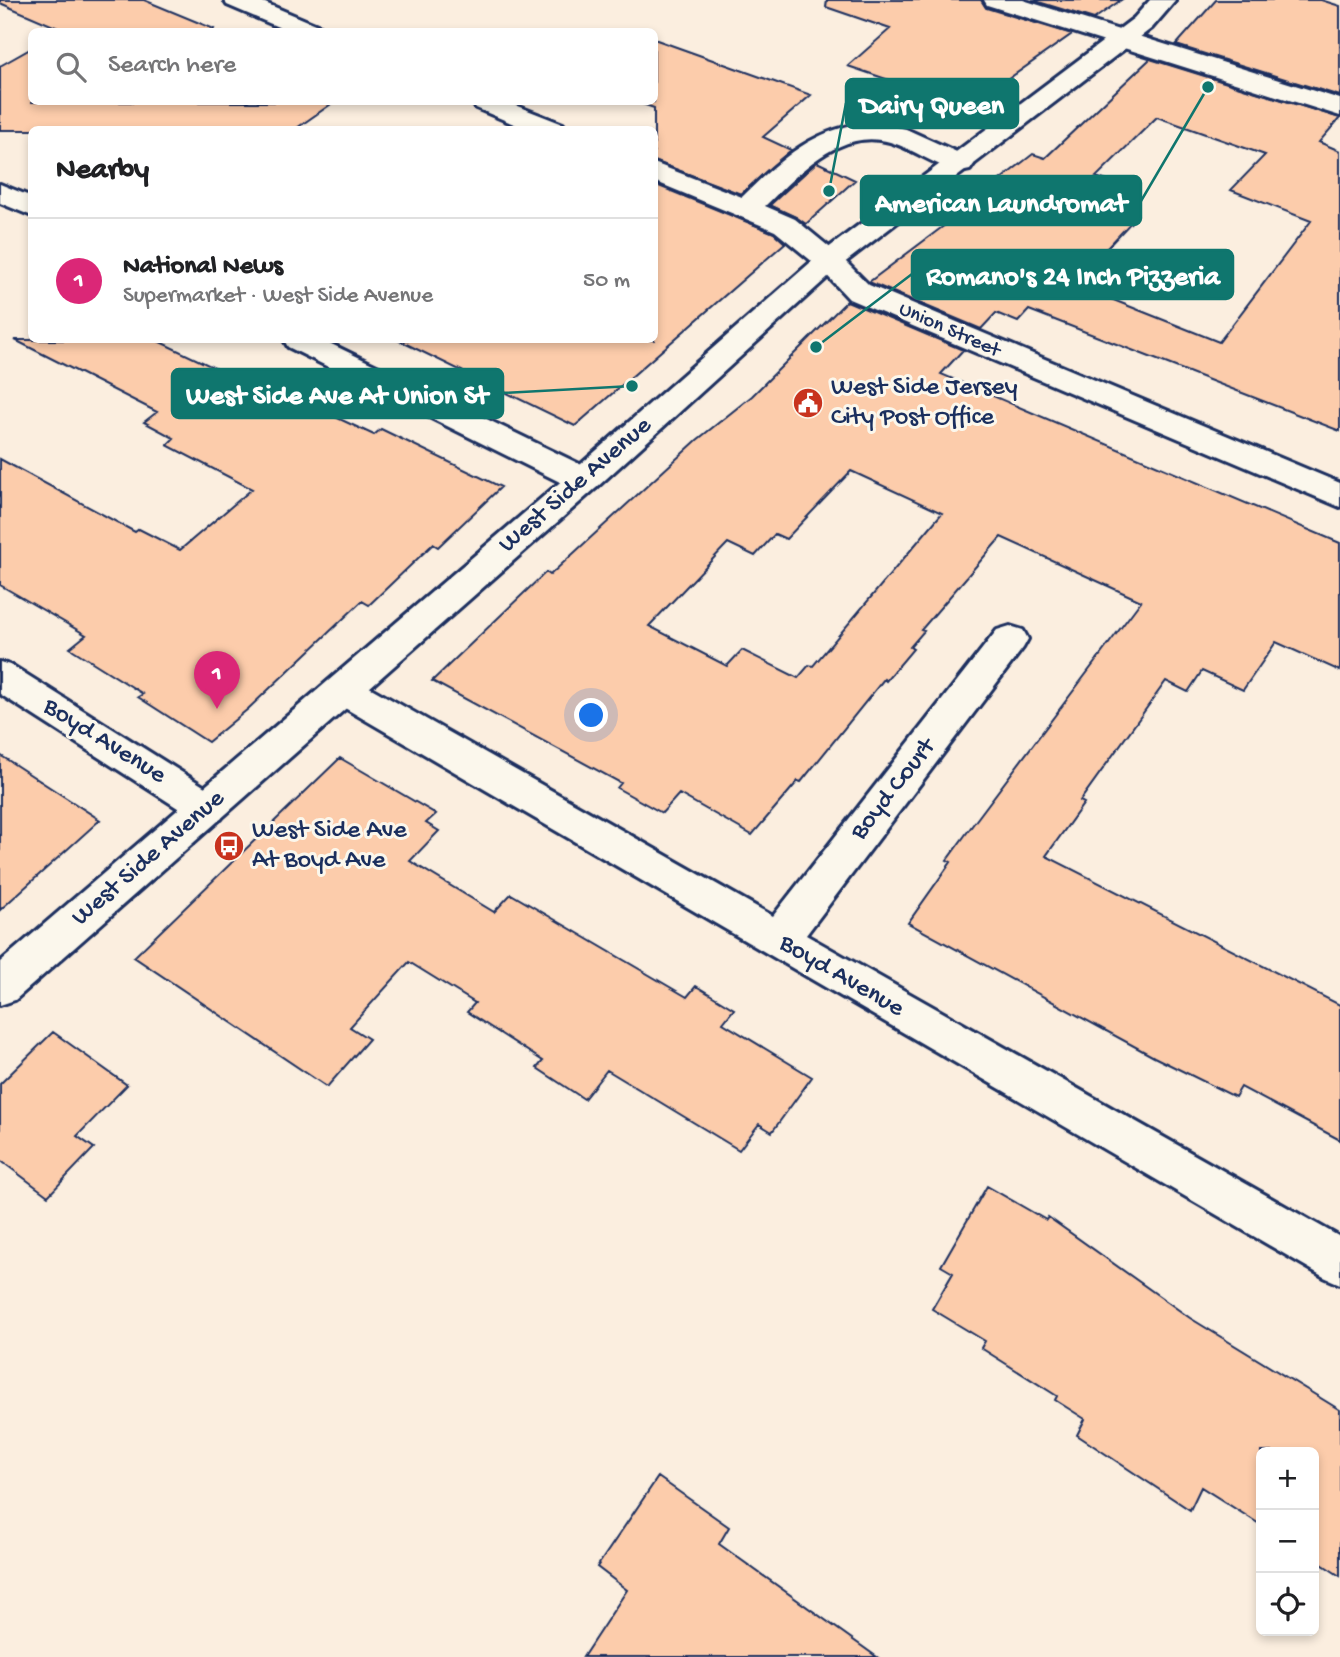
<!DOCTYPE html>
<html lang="en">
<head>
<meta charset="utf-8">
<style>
	:root { --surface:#fff; --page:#f6f6f6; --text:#202124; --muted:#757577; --line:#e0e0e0; --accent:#db2777 }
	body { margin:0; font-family:"Gochi Hand",sans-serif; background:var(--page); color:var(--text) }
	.controls { position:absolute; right:21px; bottom:21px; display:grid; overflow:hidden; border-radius:10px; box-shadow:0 4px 10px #0003 }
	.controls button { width:63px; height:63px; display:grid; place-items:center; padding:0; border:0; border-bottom:2px solid var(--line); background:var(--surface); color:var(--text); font:35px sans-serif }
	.you { position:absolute; left:592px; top:716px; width:24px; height:24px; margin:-18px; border:5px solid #fff; border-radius:50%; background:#1a73e8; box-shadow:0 0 0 10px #1a73e833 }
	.badge { display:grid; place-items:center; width:46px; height:46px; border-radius:50%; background:var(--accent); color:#fff; font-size:23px; font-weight:700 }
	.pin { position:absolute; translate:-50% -58px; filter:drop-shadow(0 2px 4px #0008) }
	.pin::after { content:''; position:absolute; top:37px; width:24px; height:21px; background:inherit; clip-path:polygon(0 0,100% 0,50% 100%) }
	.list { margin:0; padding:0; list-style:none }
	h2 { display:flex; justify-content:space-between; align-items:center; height:91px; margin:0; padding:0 28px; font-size:30px }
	h2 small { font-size:23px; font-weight:400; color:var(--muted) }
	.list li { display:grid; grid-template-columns:46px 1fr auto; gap:21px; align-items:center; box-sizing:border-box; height:126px; padding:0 28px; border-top:2px solid var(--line) }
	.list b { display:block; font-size:26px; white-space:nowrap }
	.list p { margin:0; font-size:23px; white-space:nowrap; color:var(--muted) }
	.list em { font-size:23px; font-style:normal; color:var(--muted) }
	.icon { flex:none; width:38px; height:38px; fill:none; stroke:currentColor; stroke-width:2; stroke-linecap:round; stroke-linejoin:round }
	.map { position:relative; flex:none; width:1340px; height:1657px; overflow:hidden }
	.search { position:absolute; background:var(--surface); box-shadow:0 4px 10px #0003; left:28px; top:28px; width:630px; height:77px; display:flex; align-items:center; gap:18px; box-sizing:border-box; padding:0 24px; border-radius:10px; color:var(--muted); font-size:26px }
	.panel { position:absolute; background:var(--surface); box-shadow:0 4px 10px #0003; left:28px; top:126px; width:630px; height:217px; border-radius:10px }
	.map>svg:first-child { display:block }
	.building { fill:#fcccab; stroke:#1b2f5e; stroke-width:2; fill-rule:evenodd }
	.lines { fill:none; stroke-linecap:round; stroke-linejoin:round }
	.minor-casing { stroke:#1b2f5e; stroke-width:6 }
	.major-casing { stroke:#1b2f5e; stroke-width:6 }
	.minor { fill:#fbf7ec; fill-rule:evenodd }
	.major { fill:#fbf7ec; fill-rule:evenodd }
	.labels { text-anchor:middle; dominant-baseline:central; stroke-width:6; stroke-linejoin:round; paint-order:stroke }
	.far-street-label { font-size:21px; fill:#1b2f5e; stroke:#fbf7ec }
	.poi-label { font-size:26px; fill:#1b2f5e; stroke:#fbf7ec; text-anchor:start }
	.street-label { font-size:26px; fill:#1b2f5e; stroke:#fbf7ec }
	.leader { fill:none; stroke:#0f766e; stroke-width:2.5 }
	.callout-dot { fill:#0f766e; stroke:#fbf7ec; stroke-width:2.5 }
	.callout { fill:#0f766e; stroke:#0f766e; stroke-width:2.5 }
	.callout-label { font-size:28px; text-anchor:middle; font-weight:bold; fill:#fff }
</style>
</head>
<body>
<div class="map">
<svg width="1340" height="1657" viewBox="0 0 1340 1657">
	<rect width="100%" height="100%" fill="#fbeedf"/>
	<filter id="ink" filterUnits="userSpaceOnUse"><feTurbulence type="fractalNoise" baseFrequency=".0143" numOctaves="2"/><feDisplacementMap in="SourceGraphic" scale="14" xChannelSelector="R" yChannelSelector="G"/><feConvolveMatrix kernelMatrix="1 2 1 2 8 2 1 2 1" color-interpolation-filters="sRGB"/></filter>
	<g filter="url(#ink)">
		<path class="building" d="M0 0H144L214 29 212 32H61L63 30 0 3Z
			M827 0H981L986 8 1072 34 987 94 956 83 942 98 848 66 890 29 826 7Z
			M1032 0H1121L1094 19Z
			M1216 0H1321L1340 6V96L1176 45Z
			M654 39 811 95 763 137 791 150 741 194 654 161V108L637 102H654Z
			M32 48V102H334L294 130H0V66Z
			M1150 59 1340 118 1319 142 1340 151V431L1029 310 1018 322 996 313 981 329 869 282 957 216 955 215 1033 154 1045 158ZM1157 117 1265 155 1231 190 1311 221 1219 342 1101 295 1132 261 1105 250 1137 216 1104 203 1120 186 1096 177Z
			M817 162 855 180 806 224 796 217 770 205Z
			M654 184 774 233 785 243 575 426 398 340H654Z
			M847 301 963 350 941 374 1340 543V671L1276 642 1243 690 1202 671 1188 692 1166 681 1080 801 1084 803 1046 856 1340 1005V1140L1241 1087 1235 1097 1154 1057 908 923 951 862 947 860 974 823 1141 601 1001 537 921 630 924 631 910 647 913 649 886 681 884 679 801 782 798 781 752 835 679 794 662 813 617 788 621 783 432 681 546 572 550 575 697 440 752 396ZM851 471 942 513 813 666 809 665 798 678 742 650 727 666 649 626 728 543 755 556 775 534 786 539Z
			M15 340H156L282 400 288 395 374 435 381 429 501 487 438 547 433 544 369 605 362 601 248 709 208 742 138 697 143 694 70 648 86 635 0 585V459L135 532 139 529 180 550 252 489 167 445 174 438 144 422 157 412Z
			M0 755 100 820 0 910Z
			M340 758 436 814 426 823 439 831 410 861 494 912 511 894 687 997 696 986 734 1009 723 1023 812 1077 772 1132 759 1124 739 1150 607 1070 584 1099 537 1068 543 1061 467 1012 475 1003 409 962 350 1027 369 1039 327 1087 134 957Z
			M53 1032 127 1085 77 1136 94 1148 48 1196 0 1160V1084Z
			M987 1186 1046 1220 1048 1217 1190 1318 1340 1410V1576L1314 1559V1452H1261V1525L1201 1487 1190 1510 1077 1435 1085 1419 1055 1400 1057 1396 981 1348 985 1341 932 1309 953 1273 941 1266Z
			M658 1477 729 1527 719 1544 877 1657H583L627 1590 597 1567Z"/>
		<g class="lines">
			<g class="minor-casing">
				<path id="minor" d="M224 0H258L322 27 325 32H290L227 5Z
					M984 0H1023L1340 99V116L987 5Z
					M472 102H507L563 124 566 130H528L476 108Z
					M874 122 906 129 970 158 974 164 970 170 960 172C935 166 914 149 890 142 839 127 797 175 765 206L795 219 839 255 869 285 1340 483V507L849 299 819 267 775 231 654 181V163L742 197C783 157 815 127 874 122Z
					M0 184 32 197V216L0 203Z
					M284 340H323L596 472 600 480 596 488 584 491 572 488 288 347Z
					M1010 626 1023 630 1028 639 1023 648 806 935 1340 1237V1284L1324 1277 331 700 326 690 331 680 344 676 357 680 773 916 997 630Z
					M0 662 13 666 221 797 227 808 221 819 208 823 195 819 0 694Z"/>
			</g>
			<g class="major-casing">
				<path id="major" d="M1150 0H1176L1152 28 839 267 596 488 15 1000 0 1005V962L572 472 819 255 1134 18Z"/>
			</g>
			<use href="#minor" class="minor"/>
			<use href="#major" class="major"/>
		</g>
	</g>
	<defs>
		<g id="civic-disc" transform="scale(1.575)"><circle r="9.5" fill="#c8321e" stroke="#fbf7ec"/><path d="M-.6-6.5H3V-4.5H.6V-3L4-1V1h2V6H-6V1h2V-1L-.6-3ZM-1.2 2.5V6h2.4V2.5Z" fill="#fff"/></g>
		<g id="bus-disc" transform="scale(1.575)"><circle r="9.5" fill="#c8321e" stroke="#fbf7ec"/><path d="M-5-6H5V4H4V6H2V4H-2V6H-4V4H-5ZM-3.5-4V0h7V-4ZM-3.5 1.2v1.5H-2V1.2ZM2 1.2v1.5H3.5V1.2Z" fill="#fff"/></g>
	</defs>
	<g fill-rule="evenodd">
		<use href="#civic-disc" x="808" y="403"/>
		<use href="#bus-disc" x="229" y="846"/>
	</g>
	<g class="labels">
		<g class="far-street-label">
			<text transform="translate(949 331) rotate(24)">Union Street</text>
		</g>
		<g class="poi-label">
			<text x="831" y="388">West Side Jersey<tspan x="831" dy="30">City Post Office</tspan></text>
			<text x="252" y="831">West Side Ave<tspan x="252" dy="30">At Boyd Ave</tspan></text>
		</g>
		<g class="street-label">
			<text transform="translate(576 486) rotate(-41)">West Side Avenue</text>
			<text transform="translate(104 742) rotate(32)">Boyd Avenue</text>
			<text transform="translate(894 790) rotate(-52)">Boyd Court</text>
			<text transform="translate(149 859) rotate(-41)">West Side Avenue</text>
			<text transform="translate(841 977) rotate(30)">Boyd Avenue</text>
		</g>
	</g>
	<path class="leader" d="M829 191L846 103M1208 87L1141 201M816 347L912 274M632 386L503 393"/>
	<g class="callout-dot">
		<circle cx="829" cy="191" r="7"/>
		<circle cx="1208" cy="87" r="7"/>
		<circle cx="816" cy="347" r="7"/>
		<circle cx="632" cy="386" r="7"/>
	</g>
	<g class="callout">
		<rect x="846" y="79" width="172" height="49" rx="7"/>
		<rect x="861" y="176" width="280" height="49" rx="7"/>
		<rect x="912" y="250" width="321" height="49" rx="7"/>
		<rect x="172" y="369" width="331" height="49" rx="7"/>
	</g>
	<g class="callout-label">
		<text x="932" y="113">Dairy Queen</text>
		<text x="1001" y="211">American Laundromat</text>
		<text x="1073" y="284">Romano's 24 Inch Pizzeria</text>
		<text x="337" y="403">West Side Ave At Union St</text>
	</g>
</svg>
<div class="controls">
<button>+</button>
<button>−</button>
<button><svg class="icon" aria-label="locate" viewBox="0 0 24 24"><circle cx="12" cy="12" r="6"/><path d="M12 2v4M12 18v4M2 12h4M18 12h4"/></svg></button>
</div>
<div class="you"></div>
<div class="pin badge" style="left:217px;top:709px">1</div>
<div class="search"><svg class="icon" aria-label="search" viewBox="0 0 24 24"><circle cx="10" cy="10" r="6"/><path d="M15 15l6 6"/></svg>Search here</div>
<section class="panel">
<h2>Nearby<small></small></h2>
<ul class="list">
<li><span class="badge">1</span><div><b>National News</b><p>Supermarket · West Side Avenue</p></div><em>50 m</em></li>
</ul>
</section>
</div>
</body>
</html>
